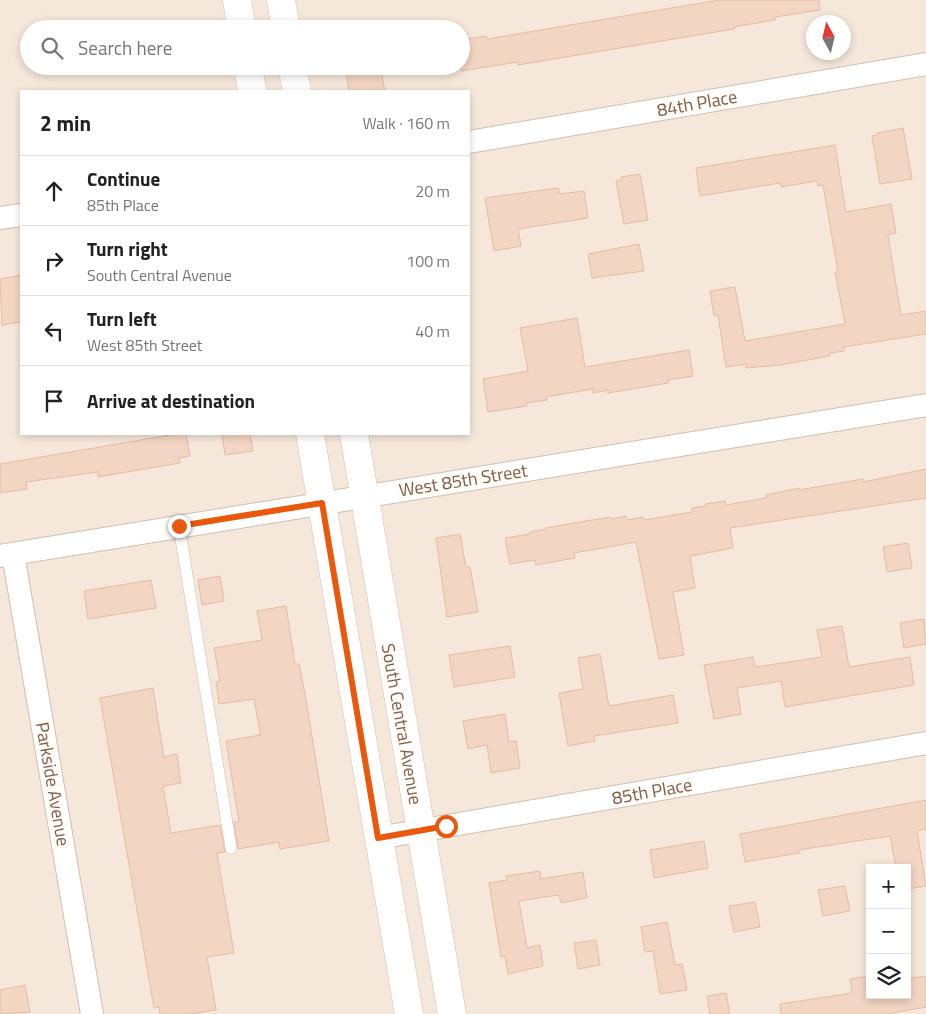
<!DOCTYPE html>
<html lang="en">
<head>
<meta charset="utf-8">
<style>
	:root { --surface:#fff; --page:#f6f6f6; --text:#222; --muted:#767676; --line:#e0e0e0 }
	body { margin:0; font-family:"Titillium Web",sans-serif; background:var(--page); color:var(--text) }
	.controls { position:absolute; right:15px; bottom:15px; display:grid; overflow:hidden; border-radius:0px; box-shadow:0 2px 8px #0003 }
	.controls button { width:45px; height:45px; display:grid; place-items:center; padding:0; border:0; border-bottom:1px solid var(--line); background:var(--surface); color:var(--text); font:25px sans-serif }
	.compass { position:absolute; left:806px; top:15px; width:45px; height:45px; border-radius:50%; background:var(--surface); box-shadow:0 2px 8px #0003; rotate:352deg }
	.stop { position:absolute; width:15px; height:15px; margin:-11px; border:4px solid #ea580c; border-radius:50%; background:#fff }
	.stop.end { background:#ea580c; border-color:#fff; box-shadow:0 1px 5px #0008 }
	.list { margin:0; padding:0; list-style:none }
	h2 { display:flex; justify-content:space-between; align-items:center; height:65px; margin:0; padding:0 20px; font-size:21px }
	h2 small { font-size:16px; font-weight:400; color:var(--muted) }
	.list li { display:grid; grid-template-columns:32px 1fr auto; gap:15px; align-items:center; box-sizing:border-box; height:70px; padding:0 20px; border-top:1px solid var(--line) }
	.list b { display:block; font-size:19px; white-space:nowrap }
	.list p { margin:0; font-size:16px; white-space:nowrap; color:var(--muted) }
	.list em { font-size:16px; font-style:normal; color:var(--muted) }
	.icon { flex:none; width:28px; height:28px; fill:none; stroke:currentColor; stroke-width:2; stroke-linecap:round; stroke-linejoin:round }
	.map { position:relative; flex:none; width:926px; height:1014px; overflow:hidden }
	.search { position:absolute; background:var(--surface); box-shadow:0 2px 8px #0003; left:20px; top:20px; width:450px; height:55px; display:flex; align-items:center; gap:12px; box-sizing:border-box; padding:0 18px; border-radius:28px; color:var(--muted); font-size:19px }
	.panel { position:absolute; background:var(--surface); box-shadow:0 2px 8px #0003; left:20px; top:90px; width:450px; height:345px; border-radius:0px }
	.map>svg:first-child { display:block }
	.residential { fill:#f5e8da; fill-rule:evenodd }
	.building { fill:#f3d5c3; stroke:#e6bba3 }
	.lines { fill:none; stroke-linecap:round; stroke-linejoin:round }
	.lane-casing { stroke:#d1beb0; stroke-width:12 }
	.street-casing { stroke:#d1beb0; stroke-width:24 }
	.secondary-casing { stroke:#d6c0b0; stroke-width:29 }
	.lane { stroke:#fff; stroke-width:11 }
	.street { stroke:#fff; stroke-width:22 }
	.secondary { stroke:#fff; stroke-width:28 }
	.route { stroke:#ea580c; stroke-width:6 }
	.labels { text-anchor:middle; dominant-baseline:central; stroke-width:4; stroke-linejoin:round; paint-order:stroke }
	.street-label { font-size:18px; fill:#7a5c4d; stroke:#fffaf3 }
</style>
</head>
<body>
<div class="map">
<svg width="926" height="1014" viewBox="0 0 926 1014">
	<rect width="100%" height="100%" fill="#fdf6ec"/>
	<path class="residential" d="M0 0H926V1014H0ZM814 22H844V52H814ZM29 29H461V66H29ZM21 91H469V434H21ZM870 868H907V995H870Z"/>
	<path class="building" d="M719 0H819L820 10 775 17V20L734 27V29L518 65V62L461 71V40L486 36 487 39Z
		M345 66H380L385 91H349Z
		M903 128 912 179 880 184 872 136 878 135 877 133Z
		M835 145 846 212 891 204 896 233 888 235 901 315 926 311V334L844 347V351L830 353V356L780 365 746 368V364L726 367 718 315 714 316 710 291 735 287 745 341 845 324 835 272H838L823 185 818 186 817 181 781 187 780 183 700 196 696 168Z
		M640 174 648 220 624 224 616 181 622 180 621 177Z
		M558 188 560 194 584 191 588 218 518 229 521 246 494 251 485 198Z
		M639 244 644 271 592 278 588 254Z
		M21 275V322L2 325 0 279Z
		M577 318 585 367 689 350 693 376 668 380V383L608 393V390L593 393V389L546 397 547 400 526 403 527 406 488 412 483 379 528 371 520 328Z
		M176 434H186L190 456 179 458 180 463 98 477V472L26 482 27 489 0 493V464Z
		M222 434H250L253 451 225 455Z
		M926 469V498L730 528 733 548 690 556 695 588 673 592 684 655 659 659 636 542 574 553 575 558 536 565 535 560 510 564 505 538 530 534V532L545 529V528L610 517 611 519 626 516 627 520 643 517 644 520 692 512V508L706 506 705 504 725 501 726 505 766 498V495L799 488V490L863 479V482Z
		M460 534 466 567H470L478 612 447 617 436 538Z
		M908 543 912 568 887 572 883 547Z
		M220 576 224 601 202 605 198 580Z
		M151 580 156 608 88 619 84 591Z
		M286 606 295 664H299L305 694 329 841 280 849 279 842 238 849 234 822H239L226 741 260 735V732L254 699 219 704 216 682 220 681 214 648 262 640 257 611Z
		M924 619 926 644 904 648 900 623Z
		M842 626 849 667 910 657 914 685 785 707 781 681 737 688 741 714 714 719 704 665 753 657 755 667 822 657 817 630Z
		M510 646 515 677 454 687 449 655Z
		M600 654 609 706 673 695 678 723 594 736 595 741 568 746 559 693 583 689 578 658Z
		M153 688 164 757 177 754 181 783 163 786 171 833 220 825 225 852 217 853 234 953 207 957 216 1010 189 1014H160L159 1007 154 1008 100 698Z
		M505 714 509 742 516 741 520 768 491 773 487 745 468 749 463 721Z
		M926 800V829L917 831 926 886 907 889V868H896L890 836 798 850 799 853 745 862 740 834Z
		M704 841 708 868 654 878 650 850Z
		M540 871 541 879 583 872 587 898 561 903 559 895 519 901 527 948 540 945 543 966 508 974 505 956 501 957 489 883 507 880 506 876Z
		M845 886 850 911 823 916 818 890Z
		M755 902 760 927 734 932 729 906Z
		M667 922 675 965 682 964 687 990 660 994 653 951 645 952 641 927Z
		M596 940 600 965 578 969 574 943Z
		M870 976V995H907V979L926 976V1007L886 1014H781L780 1004 852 993 850 979Z
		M25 985 30 1012 0 1014V990Z
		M726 993 730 1014H710L707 996Z"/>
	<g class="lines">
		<g class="lane-casing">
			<path id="lane" d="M179 526 231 848"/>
		</g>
		<g class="street-casing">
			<path id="street" d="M469 142 926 64
				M0 218 21 215
				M13 554 92 1014
				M0 556 926 405
				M378 838 926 743"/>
		</g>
		<g class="secondary-casing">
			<path id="secondary" d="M237 0 242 29
				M281 0 286 29
				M248 66 252 91
				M292 66 297 91
				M310 434 409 1014
				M354 434 452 1014"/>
		</g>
		<use href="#lane" class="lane"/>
		<use href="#street" class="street"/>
		<use href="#secondary" class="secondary"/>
	</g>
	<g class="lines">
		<path class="route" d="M179 526 322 503 378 838 446 826"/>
	</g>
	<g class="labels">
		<g class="street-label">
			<text transform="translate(697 103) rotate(-10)">84th Place</text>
			<text transform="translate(463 480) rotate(-9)">West 85th Street</text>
			<text transform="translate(402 724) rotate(80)">South Central Avenue</text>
			<text transform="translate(53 784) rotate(80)">Parkside Avenue</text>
			<text transform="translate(652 791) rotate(-10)">85th Place</text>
		</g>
	</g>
</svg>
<div class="controls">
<button>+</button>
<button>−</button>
<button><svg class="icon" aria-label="layers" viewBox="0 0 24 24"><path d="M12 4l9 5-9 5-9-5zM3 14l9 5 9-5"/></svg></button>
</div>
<svg class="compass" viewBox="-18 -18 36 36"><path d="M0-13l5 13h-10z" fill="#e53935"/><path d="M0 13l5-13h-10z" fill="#767676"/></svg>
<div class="stop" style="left:446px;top:826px"></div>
<div class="stop end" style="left:179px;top:526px"></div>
<div class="search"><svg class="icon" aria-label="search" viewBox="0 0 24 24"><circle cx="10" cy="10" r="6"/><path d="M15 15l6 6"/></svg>Search here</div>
<section class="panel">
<h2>2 min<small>Walk · 160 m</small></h2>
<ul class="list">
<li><svg class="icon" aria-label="ahead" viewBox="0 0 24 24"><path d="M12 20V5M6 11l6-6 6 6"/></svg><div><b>Continue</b><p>85th Place</p></div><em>20 m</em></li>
<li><svg class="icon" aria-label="right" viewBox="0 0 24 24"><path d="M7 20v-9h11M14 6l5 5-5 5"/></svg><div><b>Turn right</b><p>South Central Avenue</p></div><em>100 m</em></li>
<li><svg class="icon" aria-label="left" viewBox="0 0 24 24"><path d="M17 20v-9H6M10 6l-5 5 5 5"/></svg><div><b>Turn left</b><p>West 85th Street</p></div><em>40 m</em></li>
<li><svg class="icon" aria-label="arrive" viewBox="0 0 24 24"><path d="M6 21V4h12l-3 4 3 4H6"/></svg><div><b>Arrive at destination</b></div></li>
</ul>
</section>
</div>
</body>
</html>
